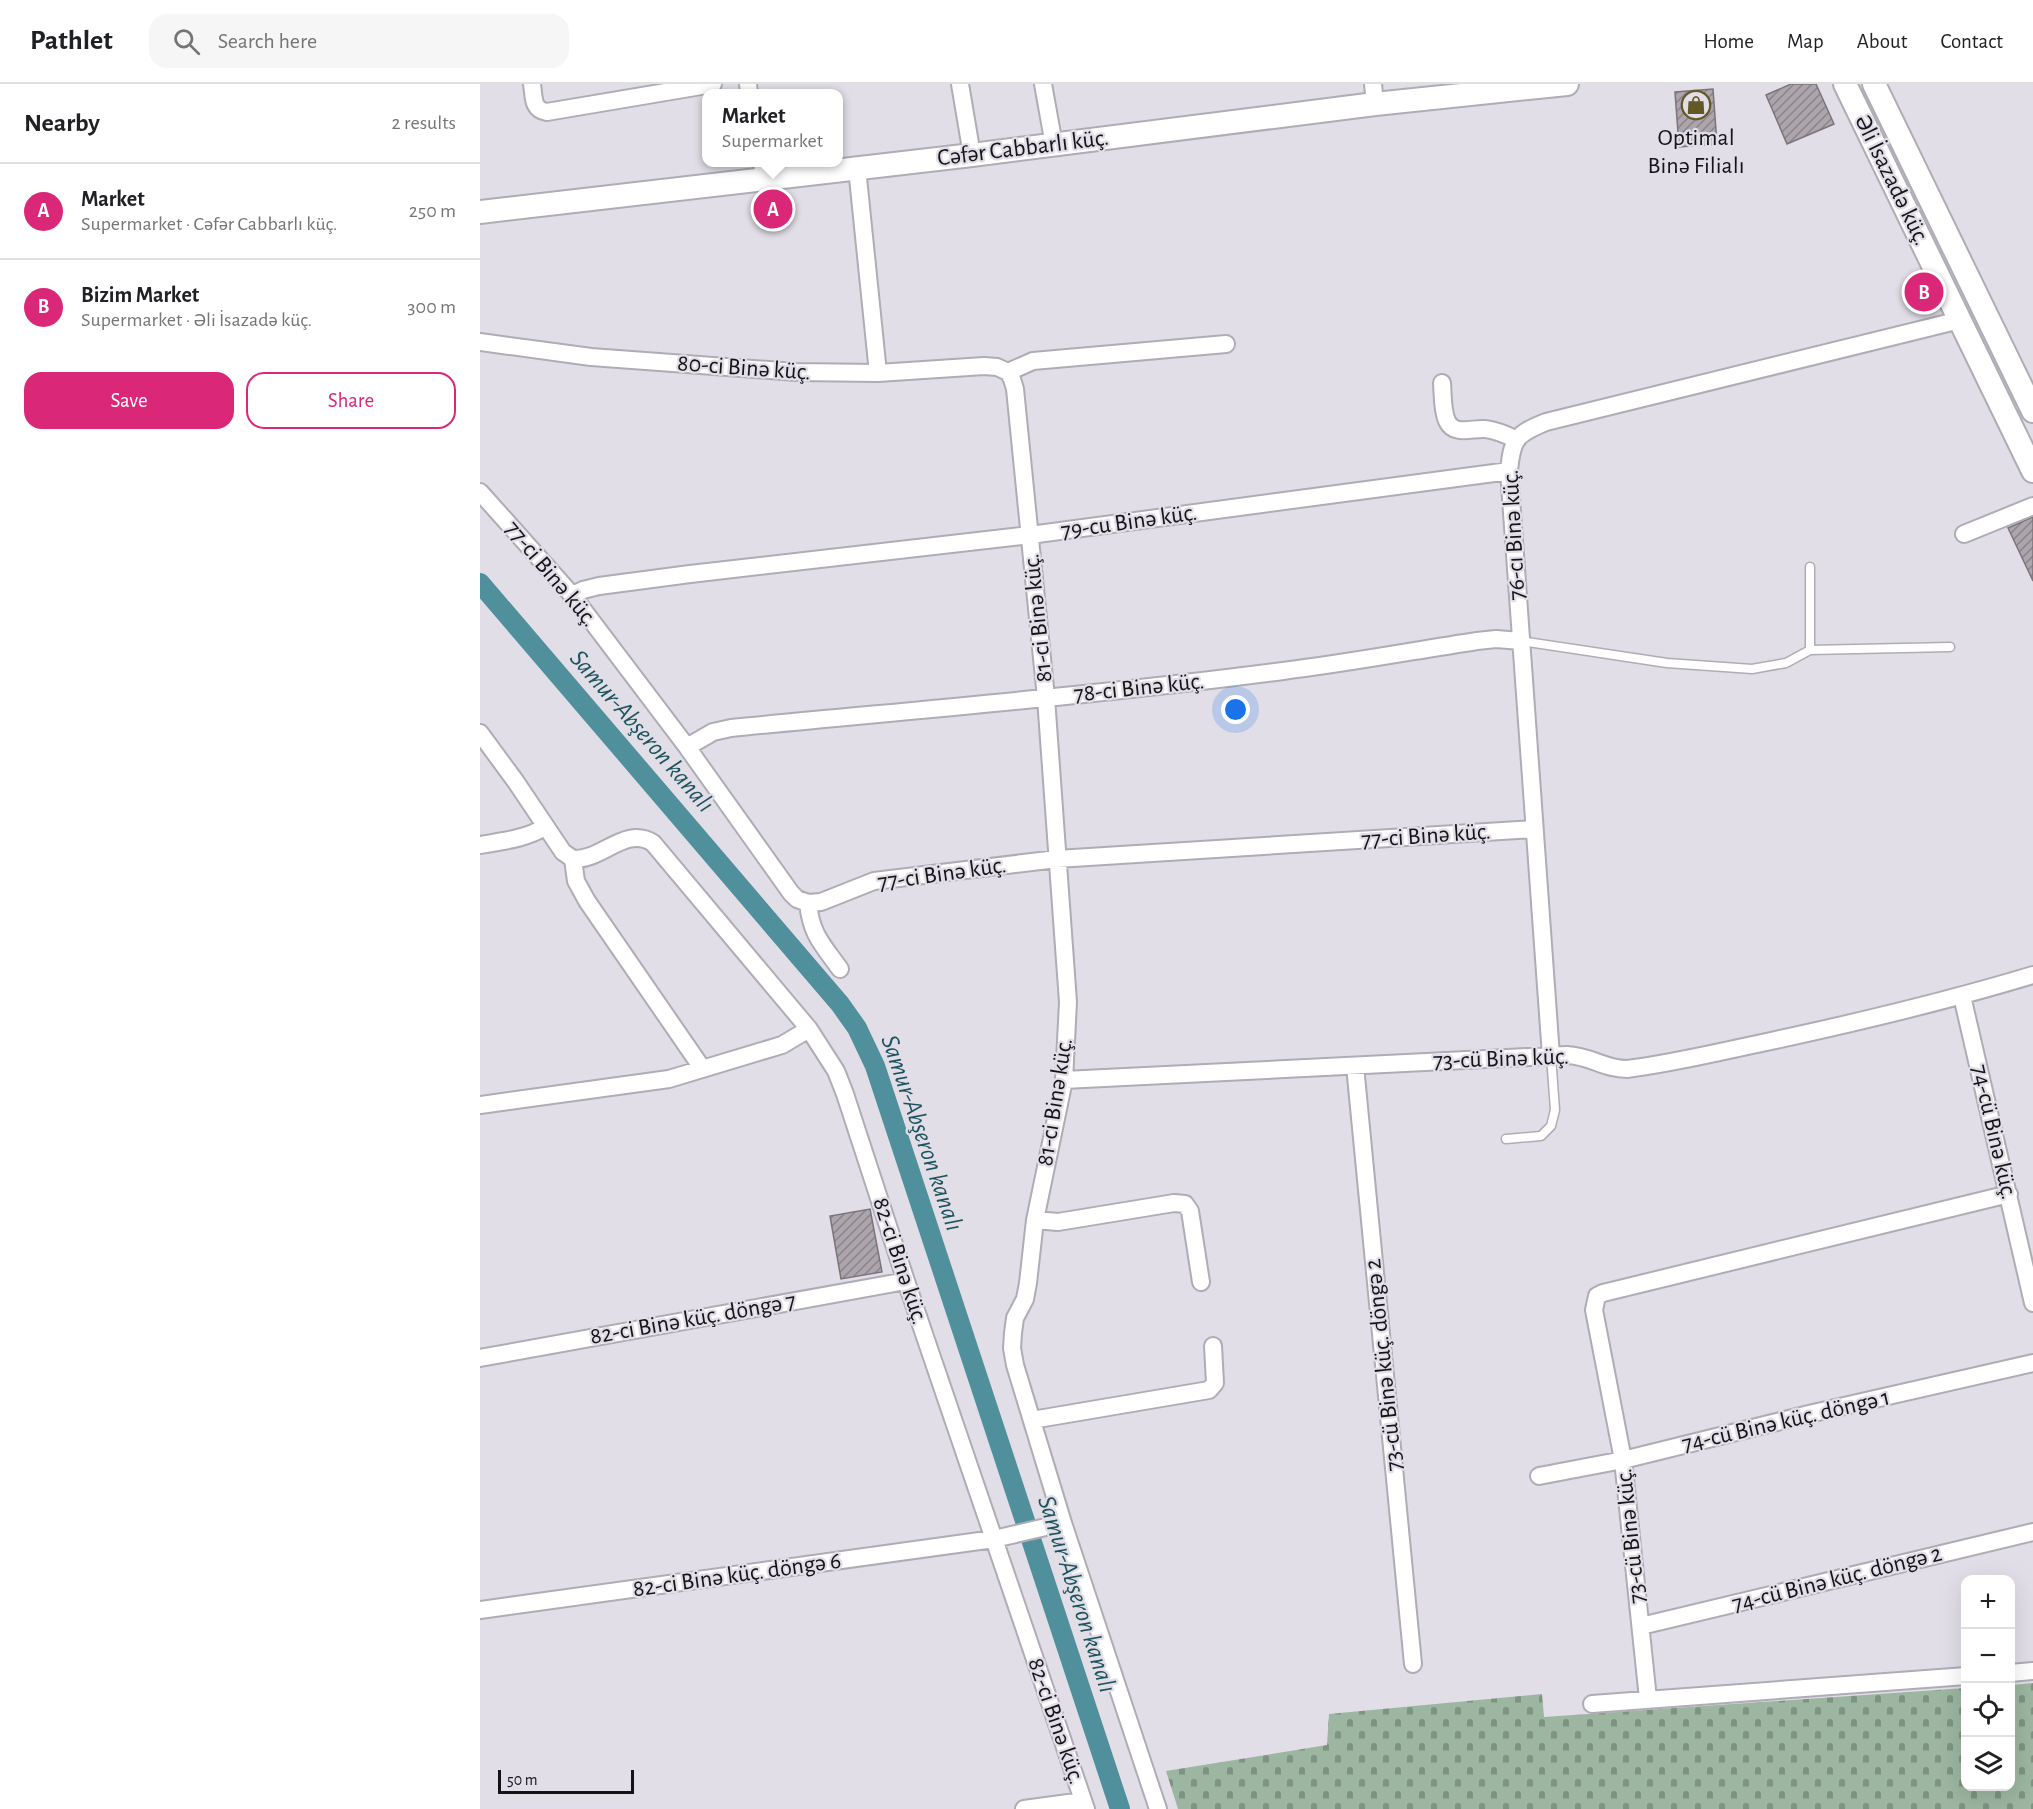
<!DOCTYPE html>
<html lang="en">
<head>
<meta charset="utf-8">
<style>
	:root { --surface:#fff; --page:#f6f6f6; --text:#202124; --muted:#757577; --line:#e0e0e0; --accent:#db2777 }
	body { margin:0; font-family:"Alegreya Sans",sans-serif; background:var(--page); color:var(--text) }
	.controls { position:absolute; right:18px; bottom:18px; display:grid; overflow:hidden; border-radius:12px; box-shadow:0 6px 24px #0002 }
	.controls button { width:54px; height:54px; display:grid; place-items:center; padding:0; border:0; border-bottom:2px solid var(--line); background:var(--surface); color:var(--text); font:30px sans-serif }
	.scale { position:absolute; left:18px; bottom:15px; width:136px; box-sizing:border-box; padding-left:6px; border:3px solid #141316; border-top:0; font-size:16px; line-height:21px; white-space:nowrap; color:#141316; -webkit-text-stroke:4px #e1dee7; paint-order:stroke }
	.you { position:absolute; left:756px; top:626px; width:21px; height:21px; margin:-15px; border:4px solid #fff; border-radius:50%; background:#1a73e8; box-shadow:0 0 0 9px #1a73e833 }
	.badge { display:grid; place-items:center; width:39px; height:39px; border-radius:50%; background:var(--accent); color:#fff; font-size:20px; font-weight:700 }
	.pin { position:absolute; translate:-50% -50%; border:3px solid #fff; box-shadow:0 2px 6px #0006 }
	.popup { position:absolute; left:222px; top:5px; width:141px; height:78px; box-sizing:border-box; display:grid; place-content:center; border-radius:12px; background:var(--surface); filter:drop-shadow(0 2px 4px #0005); font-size:20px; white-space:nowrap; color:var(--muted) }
	.popup b { font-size:22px; color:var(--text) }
	.popup::after { content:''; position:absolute; left:50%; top:100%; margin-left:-12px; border:12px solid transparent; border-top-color:var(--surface) }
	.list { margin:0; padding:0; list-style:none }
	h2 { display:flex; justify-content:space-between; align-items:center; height:78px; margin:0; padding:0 24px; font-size:26px }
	h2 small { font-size:20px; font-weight:400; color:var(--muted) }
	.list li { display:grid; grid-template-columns:39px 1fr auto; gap:18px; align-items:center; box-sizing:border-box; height:96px; padding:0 24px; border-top:2px solid var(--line) }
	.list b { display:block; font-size:22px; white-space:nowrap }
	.list p { margin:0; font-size:20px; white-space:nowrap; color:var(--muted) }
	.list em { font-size:20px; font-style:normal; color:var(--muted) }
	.actions { display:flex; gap:12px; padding:18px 24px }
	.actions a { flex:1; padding:14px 0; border:2px solid var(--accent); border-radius:18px; text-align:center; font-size:21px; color:var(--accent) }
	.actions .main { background:var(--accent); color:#fff }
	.icon { flex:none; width:33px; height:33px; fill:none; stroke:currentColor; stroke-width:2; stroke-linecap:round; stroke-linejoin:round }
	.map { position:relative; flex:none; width:1553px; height:1725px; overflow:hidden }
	header { display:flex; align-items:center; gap:36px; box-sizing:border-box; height:84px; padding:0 30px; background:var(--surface); border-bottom:2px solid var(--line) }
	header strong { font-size:28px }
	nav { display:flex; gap:33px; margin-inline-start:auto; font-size:21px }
	.search { width:420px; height:54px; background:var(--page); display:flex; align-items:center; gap:15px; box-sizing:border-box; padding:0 21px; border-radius:18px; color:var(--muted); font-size:22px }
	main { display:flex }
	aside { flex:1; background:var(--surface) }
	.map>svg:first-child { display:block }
	.cemetery { fill:url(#cemetery-stones) }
	.water { fill:url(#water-waves) }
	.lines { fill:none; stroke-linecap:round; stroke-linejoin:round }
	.canal { stroke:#50909d; stroke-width:20 }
	.building { fill:url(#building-hatch); stroke:#7b747a; stroke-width:1.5 }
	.lane-casing { stroke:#afacb5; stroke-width:11 }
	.street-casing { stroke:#afacb5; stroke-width:20 }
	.secondary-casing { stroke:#afacb5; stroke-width:26 }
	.lane { stroke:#fff; stroke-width:8 }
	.street { stroke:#fff; stroke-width:16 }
	.secondary { stroke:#fff; stroke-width:22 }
	.labels { text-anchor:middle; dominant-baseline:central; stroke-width:4.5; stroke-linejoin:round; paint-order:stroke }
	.poi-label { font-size:24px; fill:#141316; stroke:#e1dee7 }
	.street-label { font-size:24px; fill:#141316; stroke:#e1dee7 }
	.water-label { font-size:26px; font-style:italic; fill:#1c535d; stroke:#e1dee7 }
</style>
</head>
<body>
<header>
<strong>Pathlet</strong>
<div class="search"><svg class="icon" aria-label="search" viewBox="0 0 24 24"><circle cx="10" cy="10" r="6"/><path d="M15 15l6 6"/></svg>Search here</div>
<nav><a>Home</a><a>Map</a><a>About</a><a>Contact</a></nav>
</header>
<main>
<aside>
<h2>Nearby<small>2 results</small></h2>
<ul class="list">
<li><span class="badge">A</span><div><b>Market</b><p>Supermarket · Cəfər Cabbarlı küç.</p></div><em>250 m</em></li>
<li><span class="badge">B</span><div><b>Bizim Market</b><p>Supermarket · Əli İsazadə küç.</p></div><em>300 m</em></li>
</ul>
<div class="actions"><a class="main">Save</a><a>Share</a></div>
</aside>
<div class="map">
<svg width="1553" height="1725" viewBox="0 0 1553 1725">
	<defs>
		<pattern id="cemetery-stones" width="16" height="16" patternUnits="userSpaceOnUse" patternTransform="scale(1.5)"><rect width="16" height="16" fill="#9cb6a1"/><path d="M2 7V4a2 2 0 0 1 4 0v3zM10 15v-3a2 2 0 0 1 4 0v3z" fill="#7e9382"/></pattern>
		<pattern id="water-waves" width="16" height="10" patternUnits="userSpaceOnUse" patternTransform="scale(1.5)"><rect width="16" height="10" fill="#50909d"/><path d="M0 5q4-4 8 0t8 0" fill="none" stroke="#41747f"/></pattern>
		<pattern id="building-hatch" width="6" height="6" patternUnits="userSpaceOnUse" patternTransform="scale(1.5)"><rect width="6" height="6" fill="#aca5ac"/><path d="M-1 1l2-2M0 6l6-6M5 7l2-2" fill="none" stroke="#8b858b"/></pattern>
	</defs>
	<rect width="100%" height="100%" fill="#e1dee7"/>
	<path class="cemetery" d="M1553 1599V1725H698L686 1687 847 1661 849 1630 1062 1610 1064 1633 1485 1604 1486 1702H1530L1531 1601Z"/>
	<path class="water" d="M0 492 18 513 9 519 0 509Z"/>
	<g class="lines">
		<path class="canal" d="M0 499 360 920 377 944 395 982 640 1725"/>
	</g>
	<path class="building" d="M1311 0H1336L1354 40 1307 60 1286 11Z
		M1233 5 1237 60 1199 63 1195 8Z
		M1553 433V497L1528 444Z
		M390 1125 402 1188 361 1195 350 1132Z"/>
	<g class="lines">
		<g class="lane-casing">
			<path id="lane" d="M1330 483V566
				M1041 557 1187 579 1272 585 1306 579 1330 566 1470 563
				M1026 1055 1061 1052 1071 1042 1075 1026 1071 972"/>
		</g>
		<g class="street-casing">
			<path id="street" d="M52 0C54 13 52 26 67 28L233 0
				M268 0 269 9
				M480 0 492 71
				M563 0 574 61
				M893 0 895 20
				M282 78 284 94
				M377 84 398 289
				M0 258 111 273 316 288 398 289 504 282 517 283 528 288
				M528 288 532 295 535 305 566 614 588 918 584 996 555 1136 548 1199 545 1215 535 1234 533 1249 532 1264 535 1281 583 1439 678 1725
				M528 288 553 277 746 260
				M962 299C963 311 962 326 967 337 974 352 992 344 1005 345 1016 346 1027 351 1037 356
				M0 408 92 511 207 663 311 809 317 815 328 819 341 818 394 797 577 775 1054 745
				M1484 450 1553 422
				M92 511 103 506 119 502 210 490 550 451 1029 387
				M0 649 36 698 83 768 93 775
				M207 663 233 648 251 644C435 626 620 611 803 587 868 579 932 567 997 557L1016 555 1041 557
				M0 761C23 757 45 755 65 743
				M93 775C121 777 146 741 173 759L329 945 356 987 365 1010 426 1197 606 1725
				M93 775 96 797 107 817 222 984
				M328 819C331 850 342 860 360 885
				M1482 912 1553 1219
				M1071 972 1029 387C1032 355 1036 350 1066 338L1480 236
				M875 982 933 1580
				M584 996 1087 971C1111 972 1124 985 1147 985 1195 979 1243 967 1291 957 1379 938 1467 917 1553 891
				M0 1021 189 995 302 961 329 945
				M555 1136 578 1138 694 1119 705 1120 710 1127 721 1198
				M0 1274 426 1197
				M552 1336 729 1306 735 1299 733 1262
				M1059 1392 1143 1376 1329 1330 1553 1279
				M0 1526 514 1455 583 1439
				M1161 1542 1553 1448
				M1530 1589 1553 1587
				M1168 1615 1143 1376 1114 1226 1117 1212 1123 1209 1529 1110
				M1112 1620 1486 1592
				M544 1725 603 1717"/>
		</g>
		<g class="secondary-casing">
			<path id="secondary" d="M1365 0 1553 387
				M1394 0 1553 327
				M0 128 492 71 895 20 1087 0"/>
		</g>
		<use href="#lane" class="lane"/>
		<use href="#street" class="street"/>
		<use href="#secondary" class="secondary"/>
	</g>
	<defs>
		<g id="shop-ring" transform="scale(1.5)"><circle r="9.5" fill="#e1dee7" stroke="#645926" stroke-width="1.5"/><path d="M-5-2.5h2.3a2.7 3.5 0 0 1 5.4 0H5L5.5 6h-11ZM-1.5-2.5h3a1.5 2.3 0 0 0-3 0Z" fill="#645926"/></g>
	</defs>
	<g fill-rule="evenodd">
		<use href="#shop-ring" x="1216" y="21"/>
	</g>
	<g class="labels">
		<g class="poi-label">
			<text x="1216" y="54">Optimal<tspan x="1216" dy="28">Binə Filialı</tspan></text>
		</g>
		<g class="street-label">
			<text transform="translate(543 64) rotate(-7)">Cəfər Cabbarlı küç.</text>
			<text transform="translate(1412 96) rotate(64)">Əli İsazadə küç.</text>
			<text transform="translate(264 284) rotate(4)">80-ci Binə küç.</text>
			<text transform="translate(649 438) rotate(-8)">79-cu Binə küç.</text>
			<text transform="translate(1034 451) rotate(-93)">76-cı Binə küç.</text>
			<text transform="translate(71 490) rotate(50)">77-ci Binə küç.</text>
			<text transform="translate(558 534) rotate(-96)">81-ci Binə küç.</text>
			<text transform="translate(659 604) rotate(-6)">78-ci Binə küç.</text>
			<text transform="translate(946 752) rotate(-4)">77-ci Binə küç.</text>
			<text transform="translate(462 790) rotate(-8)">77-ci Binə küç.</text>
			<text transform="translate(1021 975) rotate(-2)">73-cü Binə küç.</text>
			<text transform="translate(575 1018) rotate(-81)">81-ci Binə küç.</text>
			<text transform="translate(1514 1048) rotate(77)">74-cü Binə küç.</text>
			<text transform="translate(420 1177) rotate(72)">82-ci Binə küç.</text>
			<text transform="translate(213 1235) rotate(-10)">82-ci Binə küç. döngə 7</text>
			<text transform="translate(904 1281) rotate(-96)">73-cü Binə küç. döngə 2</text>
			<text transform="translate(1306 1337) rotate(-13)">74-cü Binə küç. döngə 1</text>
			<text transform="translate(1151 1452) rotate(-96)">73-cü Binə küç.</text>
			<text transform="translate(257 1491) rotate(-8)">82-ci Binə küç. döngə 6</text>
			<text transform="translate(1357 1495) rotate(-14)">74-cü Binə küç. döngə 2</text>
			<text transform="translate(576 1637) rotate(71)">82-ci Binə küç.</text>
		</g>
		<g class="water-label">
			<text transform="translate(162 647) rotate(49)">Samur-Abşeron kanalı</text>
			<text transform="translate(442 1049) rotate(71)">Samur-Abşeron kanalı</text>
			<text transform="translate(597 1510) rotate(72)">Samur-Abşeron kanalı</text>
		</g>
	</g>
</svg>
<div class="controls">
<button>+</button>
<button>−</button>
<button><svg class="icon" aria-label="locate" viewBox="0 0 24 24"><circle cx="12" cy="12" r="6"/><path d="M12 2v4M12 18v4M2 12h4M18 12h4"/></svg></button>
<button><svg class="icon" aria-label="layers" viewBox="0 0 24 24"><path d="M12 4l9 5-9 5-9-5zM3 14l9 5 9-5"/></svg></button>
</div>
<div class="scale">50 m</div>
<div class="you"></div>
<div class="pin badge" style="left:293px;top:125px">A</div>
<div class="popup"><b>Market</b>Supermarket</div>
<div class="pin badge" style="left:1444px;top:208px">B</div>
</div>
</main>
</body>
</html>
